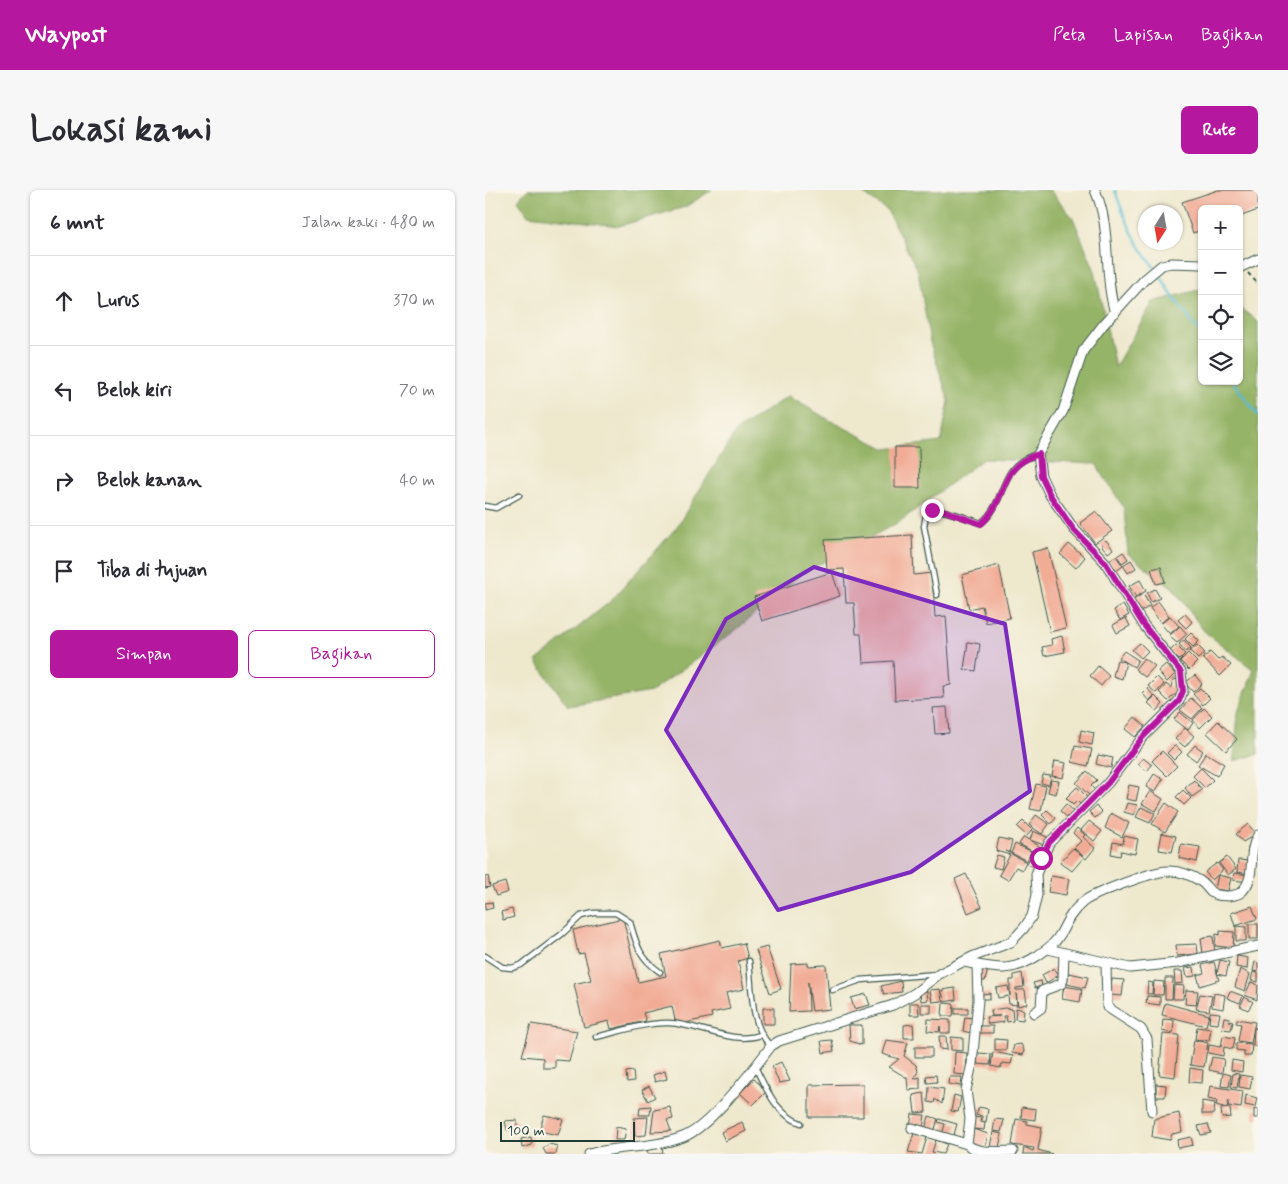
<!DOCTYPE html>
<html lang="id">
<head>
<meta charset="utf-8">
<style>
	:root { --surface:#fff; --page:#f7f7f7; --text:#2b2b33; --muted:#7c7c81; --line:#e1e1e2; --accent:#b5179e }
	body { margin:0; font-family:Mynerve,sans-serif; background:var(--page); color:var(--text) }
	.controls { position:absolute; right:15px; top:15px; display:grid; overflow:hidden; border-radius:8px; box-shadow:0 1px 4px #0004 }
	.controls button { width:45px; height:45px; display:grid; place-items:center; padding:0; border:0; border-bottom:1px solid var(--line); background:var(--surface); color:var(--text); font:25px sans-serif }
	.compass { position:absolute; left:653px; top:15px; width:45px; height:45px; border-radius:50%; background:var(--surface); box-shadow:0 1px 4px #0004; rotate:191deg }
	.scale { position:absolute; left:15px; bottom:12px; width:135px; box-sizing:border-box; padding-left:5px; border:2px solid #1f3d34; border-top:0; font-size:14px; line-height:18px; white-space:nowrap; color:#1f3d34; -webkit-text-stroke:4px #fbf7ec; paint-order:stroke }
	.stop { position:absolute; width:15px; height:15px; margin:-11px; border:4px solid #b5179e; border-radius:50%; background:#fff }
	.stop.end { background:#b5179e; border-color:#fff; box-shadow:0 1px 5px #0008 }
	.list { margin:0; padding:0; list-style:none }
	h2 { display:flex; justify-content:space-between; align-items:center; height:65px; margin:0; padding:0 20px; font-size:21px }
	h2 small { font-size:16px; font-weight:400; color:var(--muted) }
	.list li { display:grid; grid-template-columns:32px 1fr auto; gap:15px; align-items:center; box-sizing:border-box; height:90px; padding:0 20px; border-top:1px solid var(--line) }
	.list b { display:block; font-size:19px; white-space:nowrap }
	.list em { font-size:16px; font-style:normal; color:var(--muted) }
	.actions { display:flex; gap:10px; padding:15px 20px }
	.actions a { flex:1; padding:11px 0; border:1px solid var(--accent); border-radius:8px; text-align:center; font-size:18px; color:var(--accent) }
	.actions .main { background:var(--accent); color:#fff }
	.icon { flex:none; width:28px; height:28px; fill:none; stroke:currentColor; stroke-width:2; stroke-linecap:round; stroke-linejoin:round }
	.map { position:relative; flex:none; width:773px; height:964px; overflow:hidden; border-radius:8px }
	header { display:flex; align-items:center; gap:30px; box-sizing:border-box; height:70px; padding:0 25px; background:var(--accent); color:#fff }
	header strong { font-size:24px }
	nav { display:flex; gap:28px; margin-inline-start:auto; font-size:18px }
	.intro { display:flex; align-items:center; justify-content:space-between; box-sizing:border-box; height:120px; padding:0 30px }
	h1 { margin:0; font-size:35px }
	.button { padding:12px 22px; border-radius:8px; background:var(--accent); color:#fff; font-size:18px; font-weight:700 }
	main { display:flex; gap:30px; padding:0 30px }
	aside { flex:1; background:var(--surface); border-radius:8px; box-shadow:0 1px 4px #0004 }
	.map>svg:first-child { display:block }
	.forest { fill:#96b467; stroke:#5a784e }
	.lines { fill:none; stroke-linecap:round; stroke-linejoin:round }
	.stream { stroke:#54bcd1; stroke-width:2.5 }
	.building { fill:#f1ac96 }
	.lane-casing { stroke:#3e574b; stroke-width:7 }
	.street-casing { stroke:#3e574b; stroke-width:11 }
	.path { stroke:#3e574b; stroke-width:2; stroke-dasharray:4 4; stroke-linecap:butt }
	.lane { stroke:#fff; stroke-width:4.5 }
	.street { stroke:#fff; stroke-width:9 }
	.route { stroke:#b5179e; stroke-width:6 }
	.marked { fill:#7b2cbf; fill-opacity:0.2; stroke:#7b2cbf; stroke-width:4; stroke-linejoin:round }
</style>
</head>
<body>
<header>
<strong>Waypost</strong>
<nav><a>Peta</a><a>Lapisan</a><a>Bagikan</a></nav>
</header>
<div class="intro"><h1>Lokasi kami</h1><a class="button">Rute</a></div>
<main>
<aside>
<h2>6 mnt<small>Jalan kaki · 480 m</small></h2>
<ul class="list">
<li><svg class="icon" aria-label="ahead" viewBox="0 0 24 24"><path d="M12 20V5M6 11l6-6 6 6"/></svg><div><b>Lurus</b></div><em>370 m</em></li>
<li><svg class="icon" aria-label="left" viewBox="0 0 24 24"><path d="M17 20v-9H6M10 6l-5 5 5 5"/></svg><div><b>Belok kiri</b></div><em>70 m</em></li>
<li><svg class="icon" aria-label="right" viewBox="0 0 24 24"><path d="M7 20v-9h11M14 6l5 5-5 5"/></svg><div><b>Belok kanan</b></div><em>40 m</em></li>
<li><svg class="icon" aria-label="arrive" viewBox="0 0 24 24"><path d="M6 21V4h12l-3 4 3 4H6"/></svg><div><b>Tiba di tujuan</b></div></li>
</ul>
<div class="actions"><a class="main">Simpan</a><a>Bagikan</a></div>
</aside>
<div class="map">
<svg width="773" height="964" viewBox="0 0 773 964">
	<rect width="100%" height="100%" fill="#fbf7ec"/>
	<filter id="ink" filterUnits="userSpaceOnUse"><feTurbulence type="fractalNoise" baseFrequency=".02" numOctaves="2"/><feDisplacementMap in="SourceGraphic" scale="10" xChannelSelector="R" yChannelSelector="G"/><feConvolveMatrix kernelMatrix="1 2 1 2 8 2 1 2 1" color-interpolation-filters="sRGB"/></filter>
	<filter id="wash" filterUnits="userSpaceOnUse"><feTurbulence type="fractalNoise" baseFrequency=".0096" numOctaves="4" result="noise"/><feDisplacementMap in="SourceGraphic" scale="20" xChannelSelector="R" yChannelSelector="G"/><feGaussianBlur stdDeviation="1.12" result="paint"/><feColorMatrix in="noise" values="0 0 0 0 0 0 0 0 0 0 0 0 0 0 0 0 0 1.4 0 .05"/><feComposite in="paint" operator="in"/></filter>
	<g filter="url(#wash)">
		<rect width="100%" height="100%" fill="#eee8cd"/>
		<path class="forest" d="M42 0H227L200 17 134 36 43 25 33 10Z
			M373 0H565L588 28 610 81 630 177 668 112 717 99V191H754V117L773 132V564L749 571 753 522 769 480 719 441 688 398 643 364 639 318 611 274 498 269 414 332 316 384 251 440 166 502 83 516 51 471 126 411 191 338 251 241 303 206 346 231 401 259 456 252 464 211 445 152 433 81 402 20Z"/>
		<g class="lines">
			<path class="stream" d="M630 0C639 29 650 53 669 77
				M673 82 686 104 717 146
				M747 191 773 225
				M773 295V306"/>
		</g>
		<g id="blocks">
			<path class="building" d="M733 0H773V20L754 27V19H717V40L708 43 697 12Z
				M410 257H434L435 298H410Z
				M611 321 627 341 610 353 595 333Z
				M427 345 429 385 447 383 450 427 461 426 466 495 458 496 459 508 410 510 408 471 378 473 376 444H371L369 413H361L359 379 342 380 340 350Z
				M621 350 628 359 623 363 616 355Z
				M584 354 600 367 591 378 575 364Z
				M563 358 581 438 565 442 547 362Z
				M638 362 643 369 637 373 632 366Z
				M631 366 638 376 631 381 624 370Z
				M646 370 651 378 643 383 638 375Z
				M514 375 525 428 501 433 497 416 484 419 477 385Z
				M676 377 680 392 671 394 666 379Z
				M347 382 355 406 277 431 269 407Z
				M655 390 661 401 651 407 644 396Z
				M670 399 675 408 666 412 662 403Z
				M658 404 665 416 655 422 648 410Z
				M673 411 684 426 676 433 665 418Z
				M638 415 644 425 635 430 629 420Z
				M700 424 707 432 701 438 693 430Z
				M685 426 694 436 685 444 676 434Z
				M641 428 645 436 632 443 628 435Z
				M695 436 702 444 692 453 684 446Z
				M706 443 714 451 708 457 700 449Z
				M577 446 580 462 559 466 557 457 567 455 566 449Z
				M699 450 706 458 701 462 694 454Z
				M483 452 495 454 491 481 479 479Z
				M655 453 663 461 656 468 647 460Z
				M691 455 700 464 694 470 685 461Z
				M712 455 720 463 713 469 705 461Z
				M639 461 653 470 649 477 634 468Z
				M725 462 733 470 737 467 746 475 735 486 718 468Z
				M703 463 712 472 704 480 695 471Z
				M659 468 670 476 660 487 650 479Z
				M632 470 641 472 637 489 628 486Z
				M681 474 690 484 682 492 673 481Z
				M613 476 624 486 616 496 605 486Z
				M710 485 717 494 708 502 700 493Z
				M672 487 679 494 671 503 663 496Z
				M688 489 696 490 693 505H689L683 511 674 502 681 494 686 498Z
				M662 498 669 506 664 511 657 503Z
				M715 498 725 508 718 515 708 504Z
				M670 506 678 514 672 521 663 513Z
				M706 508 717 518 707 529 695 520Z
				M462 517 464 543 450 544 448 518Z
				M719 518 727 526 715 538 708 530Z
				M695 522 708 533 703 540 689 529Z
				M650 527 660 536 650 547 640 539Z
				M733 531 752 549 741 561 722 543Z
				M700 538 709 546 700 557 690 549Z
				M596 540 609 543 607 555 594 552Z
				M690 555 697 562 689 570 682 563Z
				M710 555 718 561 711 571 702 564Z
				M590 556 607 559 603 576 587 572Z
				M677 561 692 576 682 586 667 571Z
				M721 563 739 574 732 586 713 575Z
				M613 565 628 568 626 578 611 574Z
				M658 568 667 575 662 581 653 574Z
				M570 571 581 573 578 588 567 586Z
				M716 578 728 590 720 598 708 586Z
				M602 581 612 590 606 596 610 600 605 606 591 593Z
				M669 584 678 589 670 602 661 597Z
				M558 585 566 586 564 595 556 593Z
				M566 590 574 591 571 604 563 602Z
				M709 590 717 600 707 607 700 598Z
				M551 594 561 596 556 621 545 619Z
				M644 595 654 597 651 611 641 609Z
				M592 597 602 607 595 614 592 611 588 615 581 608Z
				M698 600 706 608 699 615 691 607Z
				M665 601 678 609 671 621 657 614Z
				M642 613 652 615 649 625 639 622Z
				M681 613 693 622 680 642 667 634Z
				M581 614 590 622 584 629 575 621Z
				M611 616 617 622 610 628 604 622Z
				M656 617 670 623 665 633 651 627Z
				M562 620 571 628 566 634 557 625Z
				M626 623 644 633 637 647 620 638Z
				M551 625 564 634 557 644 544 635Z
				M538 631 547 640 542 646 532 637Z
				M604 631 617 641 609 651 596 640Z
				M763 634 771 644 758 652 751 644Z
				M592 638 600 645 598 647 610 658 601 669 589 658 596 651 588 643Z
				M548 641 562 647 559 655 545 650Z
				M677 643 691 646 687 662 674 660Z
				M639 646 653 649 650 664 636 661 635 666 626 664 628 652 638 654Z
				M539 647 556 657 552 664 534 654Z
				M514 648 527 651 524 663 521 661 541 672 537 680 531 677 523 690 514 685 525 665 511 661Z
				M530 654 546 661 542 671 526 663Z
				M696 654 715 657 712 672 694 668Z
				M588 658 599 667 587 681 575 672Z
				M547 663 554 666 550 677 542 674Z
				M512 665 519 667 516 679 508 677Z
				M742 667 751 679 743 685 734 673Z
				M753 670 766 671 765 684 752 682Z
				M732 673 738 680 727 690 720 682Z
				M749 683 764 685 763 692 748 690Z
				M481 684 497 717 483 723 470 689Z
				M733 685 746 688 743 701 730 699Z
				M3 686 5 697 0 698V687Z
				M566 686 584 689 581 705 563 702Z
				M20 692 23 702 11 706 7 696Z
				M7 712 8 718 0 720V713Z
				M767 716 772 729 750 736 746 723Z
				M27 719 29 727 18 730 16 722Z
				M138 728 153 792 181 786 176 764 235 750 237 758 259 753 263 768 253 771 259 799 241 803 245 819 226 823 227 827 191 835 187 816 158 823 161 831 126 839 124 831 99 837 89 794 106 790 99 763 93 764 88 740Z
				M764 734H773V749H764Z
				M751 736 761 737V751H751Z
				M735 741 749 742 748 758 730 756 731 744 735 745Z
				M728 746 730 763 718 764 716 748Z
				M712 754 713 764 692 766 691 755Z
				M282 757 296 799 285 803 271 760Z
				M752 766 763 768 762 779 751 777Z
				M735 770 744 772 741 786 732 784Z
				M729 772 734 790 715 796 712 785 719 783 717 775Z
				M770 772 773 773V782L768 781Z
				M323 773V776L341 775 345 819 327 821 323 792 324 821 304 822 306 774Z
				M709 777 710 786 702 787 700 778Z
				M569 778 574 785 561 793 557 785Z
				M494 779H503L500 791H494Z
				M755 779 765 784 760 801 750 797Z
				M689 781H697L698 793 690 794Z
				M768 782 773 783V792L766 790Z
				M537 783 539 797 531 798V800H540L542 814 533 816 531 803 532 815 524 814 523 806 513 808 511 798 523 796 525 806V790H529V785Z
				M584 783 603 787 600 798 582 794Z
				M680 788H688L687 809H680Z
				M627 789 639 790 637 806 625 805Z
				M416 791 417 802 399 804 396 796Z
				M556 791 557 796 550 798 548 793Z
				M669 791 679 792 678 805H668Z
				M663 792 668 793 667 804H662Z
				M766 792 773 795 772 810 760 805Z
				M689 795 699 796 698 809H688Z
				M579 796 597 799 595 812 577 809Z
				M470 798 471 810 459 812 457 800Z
				M455 799 457 811 447 812 445 800Z
				M701 800 713 801 711 815 700 814Z
				M442 801 443 810 436 811 435 802Z
				M745 801 758 806 755 813 742 808Z
				M505 803V809H497V804Z
				M729 803 740 805 738 819 727 817Z
				M381 804 385 815 369 819 366 808Z
				M715 804 727 806 724 821 711 819Z
				M662 806 675 807V815L661 813Z
				M760 807 768 812 763 820 755 816Z
				M425 813H433L434 825H425Z
				M458 813 469 814 468 826H457Z
				M680 813 724 825 721 836 677 825Z
				M436 814H446V823H436Z
				M278 818H289V834H278Z
				M470 818H483V824H470Z
				M520 818 527 819 528 831 522 832 521 826H518L519 832 503 834 501 827 515 826H507L506 820Z
				M531 818 539 820 538 830 530 829Z
				M725 822 735 823 733 834 724 833Z
				M480 827 488 828 486 843 478 841Z
				M739 827 745 828 744 831 748 832 746 840 737 839Z
				M443 829 465 830V843H456L455 836 454 842 442 841Z
				M678 829 689 830 688 843 677 841Z
				M752 829 770 832 766 853 753 851 756 834 751 833Z
				M46 834 92 841 84 871 70 870V878H58V868L37 866Z
				M428 834 429 848H419V835Z
				M364 835H377V855L365 851Z
				M492 836H508V843H492Z
				M712 837 726 839 724 851 710 849Z
				M769 838H773V856H768Z
				M678 844 694 845 690 887 674 885Z
				M454 846H461L462 860 455 859Z
				M738 846 750 848 748 859 739 857 738 866 723 863 724 855 736 857Z
				M466 847 478 848V861L466 860Z
				M510 849 522 850 521 860H510Z
				M347 850 349 861 338 863 336 851Z
				M401 850 423 853 419 866 431 875 433 881 429 889 435 887V899L423 900 422 888 404 877 414 869 397 864Z
				M709 850 723 853 719 877 705 875Z
				M751 853 767 854 766 866H759V861L751 860Z
				M536 854 539 860 538 865 527 863 529 855Z
				M430 857H447V867H430Z
				M470 862 482 863 481 885 469 884Z
				M508 862 528 866 526 874 517 873 516 878 506 876Z
				M493 863 506 864 505 875 492 874Z
				M727 867 739 869 737 883 724 880Z
				M747 870 758 872 757 882 746 880Z
				M296 872 305 891 294 893 287 876Z
				M705 878 718 880 717 893 704 892Z
				M148 881 149 891 142 892 141 882Z
				M180 881 182 889 170 892 168 885Z
				M738 883 746 885 744 897 736 896Z
				M748 883 754 884 752 898 746 897Z
				M451 885 452 892 442 893 441 886Z
				M755 885 767 887 765 899 754 897Z
				M464 887H477L476 896 463 894Z
				M269 889 282 901 268 915 255 903Z
				M378 894V927H324V895Z
				M671 894 681 895 680 907H671Z
				M164 896 170 907 163 911 157 900Z
				M725 896 758 901 756 918 743 916 744 910 742 918 731 915 732 911 723 909Z
				M444 897 459 899 457 914 450 909 449 913 443 912Z
				M439 903 441 922 430 923 428 905Z
				M469 905 476 907 473 922 466 921Z
				M761 905 772 908 770 917 760 915Z
				M717 911 730 913 729 924H717Z
				M166 916 165 925H154L155 917Z
				M185 917 188 929 182 930 186 941 166 942 169 920Z
				M494 917 503 919 501 932 497 930V926L491 925Z
				M537 917 551 919 550 930 536 928Z
				M745 918 746 927 737 928 736 919Z
				M769 919 773 920V928H769Z
				M694 923 697 942 687 944 685 950 667 947 669 929Z
				M427 924 440 925 438 938 425 937Z
				M59 925 78 929 73 945 54 941Z
				M444 926 453 929 449 942 440 939Z
				M163 927 161 945 150 946 149 928Z
				M490 927 496 928 495 932 500 933 499 940 488 939Z
				M454 929 472 934 468 948 457 945 460 934 453 932Z
				M510 929 519 930 516 942 508 941Z
				M531 929 542 931V934L557 937 553 960 567 964H538L539 957 548 961 549 958 527 955Z
				M32 930V940H22L20 931Z
				M257 932 261 941 240 951 236 942Z
				M723 934 726 943 716 945 713 936Z
				M131 937 141 939 139 950H130Z
				M488 939 503 944 500 958 484 954Z
				M508 942 517 944 514 957H505Z
				M429 943 442 947 437 964 423 962Z
				M46 947 47 955 37 958 36 949Z
				M706 947 708 955 693 958 692 950Z
				M451 950 462 954 458 964 447 962Z
				M64 954 73 956 71 964H61L58 958Z
				M177 957 178 964H163L162 959Z"/>
		</g>
	</g>
	<g filter="url(#ink)">
		<use href="#blocks" fill-opacity="0" stroke="#3e574b" stroke-width="1"/>
		<g class="lines">
			<g class="lane-casing">
				<path id="lane" d="M0 316 11 318 34 305
					M452 405 439 336C440 333 440 327 442 324 450 313 485 330 496 333 524 311 511 275 553 264
					M0 766 17 777 27 778 36 775 77 744 96 726 109 723H131L145 732C152 756 154 767 175 782
					M264 771C267 797 265 837 286 856
					M347 800 376 790 453 784
					M111 847C134 842 161 832 184 833 213 834 247 855 276 845
					M270 877C282 900 291 924 316 933"/>
			</g>
			<g class="street-casing">
				<path id="street" d="M610 0C627 38 618 83 630 123
					M754 78 773 69
					M563 759 645 778 693 773 773 756
					M479 772C510 778 524 784 552 766 562 759 570 754 576 743 582 731 587 721 598 712 609 703 660 685 675 682 689 679 704 684 715 691 720 694 722 698 726 702 732 707 748 707 755 703 773 689 761 664 773 645
					M621 774 622 817 656 839 662 849 667 921
					M549 823 556 818 557 801 576 794 578 790 579 763
					M427 938 482 954 485 929 481 900 487 874 493 810 492 775
					M482 954C491 964 515 961 528 961
					M104 964C134 956 169 958 198 947 225 937 268 880 286 856L294 851 408 815 430 803 454 784 487 767 526 752 539 738 547 726 552 705 551 684 564 653 623 593 657 548 694 511 698 501 696 482 658 434 620 372 589 339 565 305 556 286 553 264 578 221 598 161 618 135 659 90 677 75 686 73 717 74"/>
			</g>
			<path class="path" d="M763 83 773 94"/>
			<use href="#lane" class="lane"/>
			<use href="#street" class="street"/>
		</g>
	</g>
	<g class="lines" filter="url(#ink)">
		<path class="route" d="M447 320H457L496 334C524 310 511 276 554 264L556 286 565 305 588 339 620 372 658 434 696 482 698 501 694 511 657 548 623 593 564 653 556 668"/>
	</g>
	<path class="marked" d="M329 377 520 434 545 601 426 682 293 720 181 540 241 429Z"/>
</svg>
<div class="controls">
<button>+</button>
<button>−</button>
<button><svg class="icon" aria-label="locate" viewBox="0 0 24 24"><circle cx="12" cy="12" r="6"/><path d="M12 2v4M12 18v4M2 12h4M18 12h4"/></svg></button>
<button><svg class="icon" aria-label="layers" viewBox="0 0 24 24"><path d="M12 4l9 5-9 5-9-5zM3 14l9 5 9-5"/></svg></button>
</div>
<svg class="compass" viewBox="-18 -18 36 36"><path d="M0-13l5 13h-10z" fill="#e53935"/><path d="M0 13l5-13h-10z" fill="#7c7c81"/></svg>
<div class="scale">100 m</div>
<div class="stop" style="left:556px;top:668px"></div>
<div class="stop end" style="left:447px;top:320px"></div>
</div>
</main>
</body>
</html>
